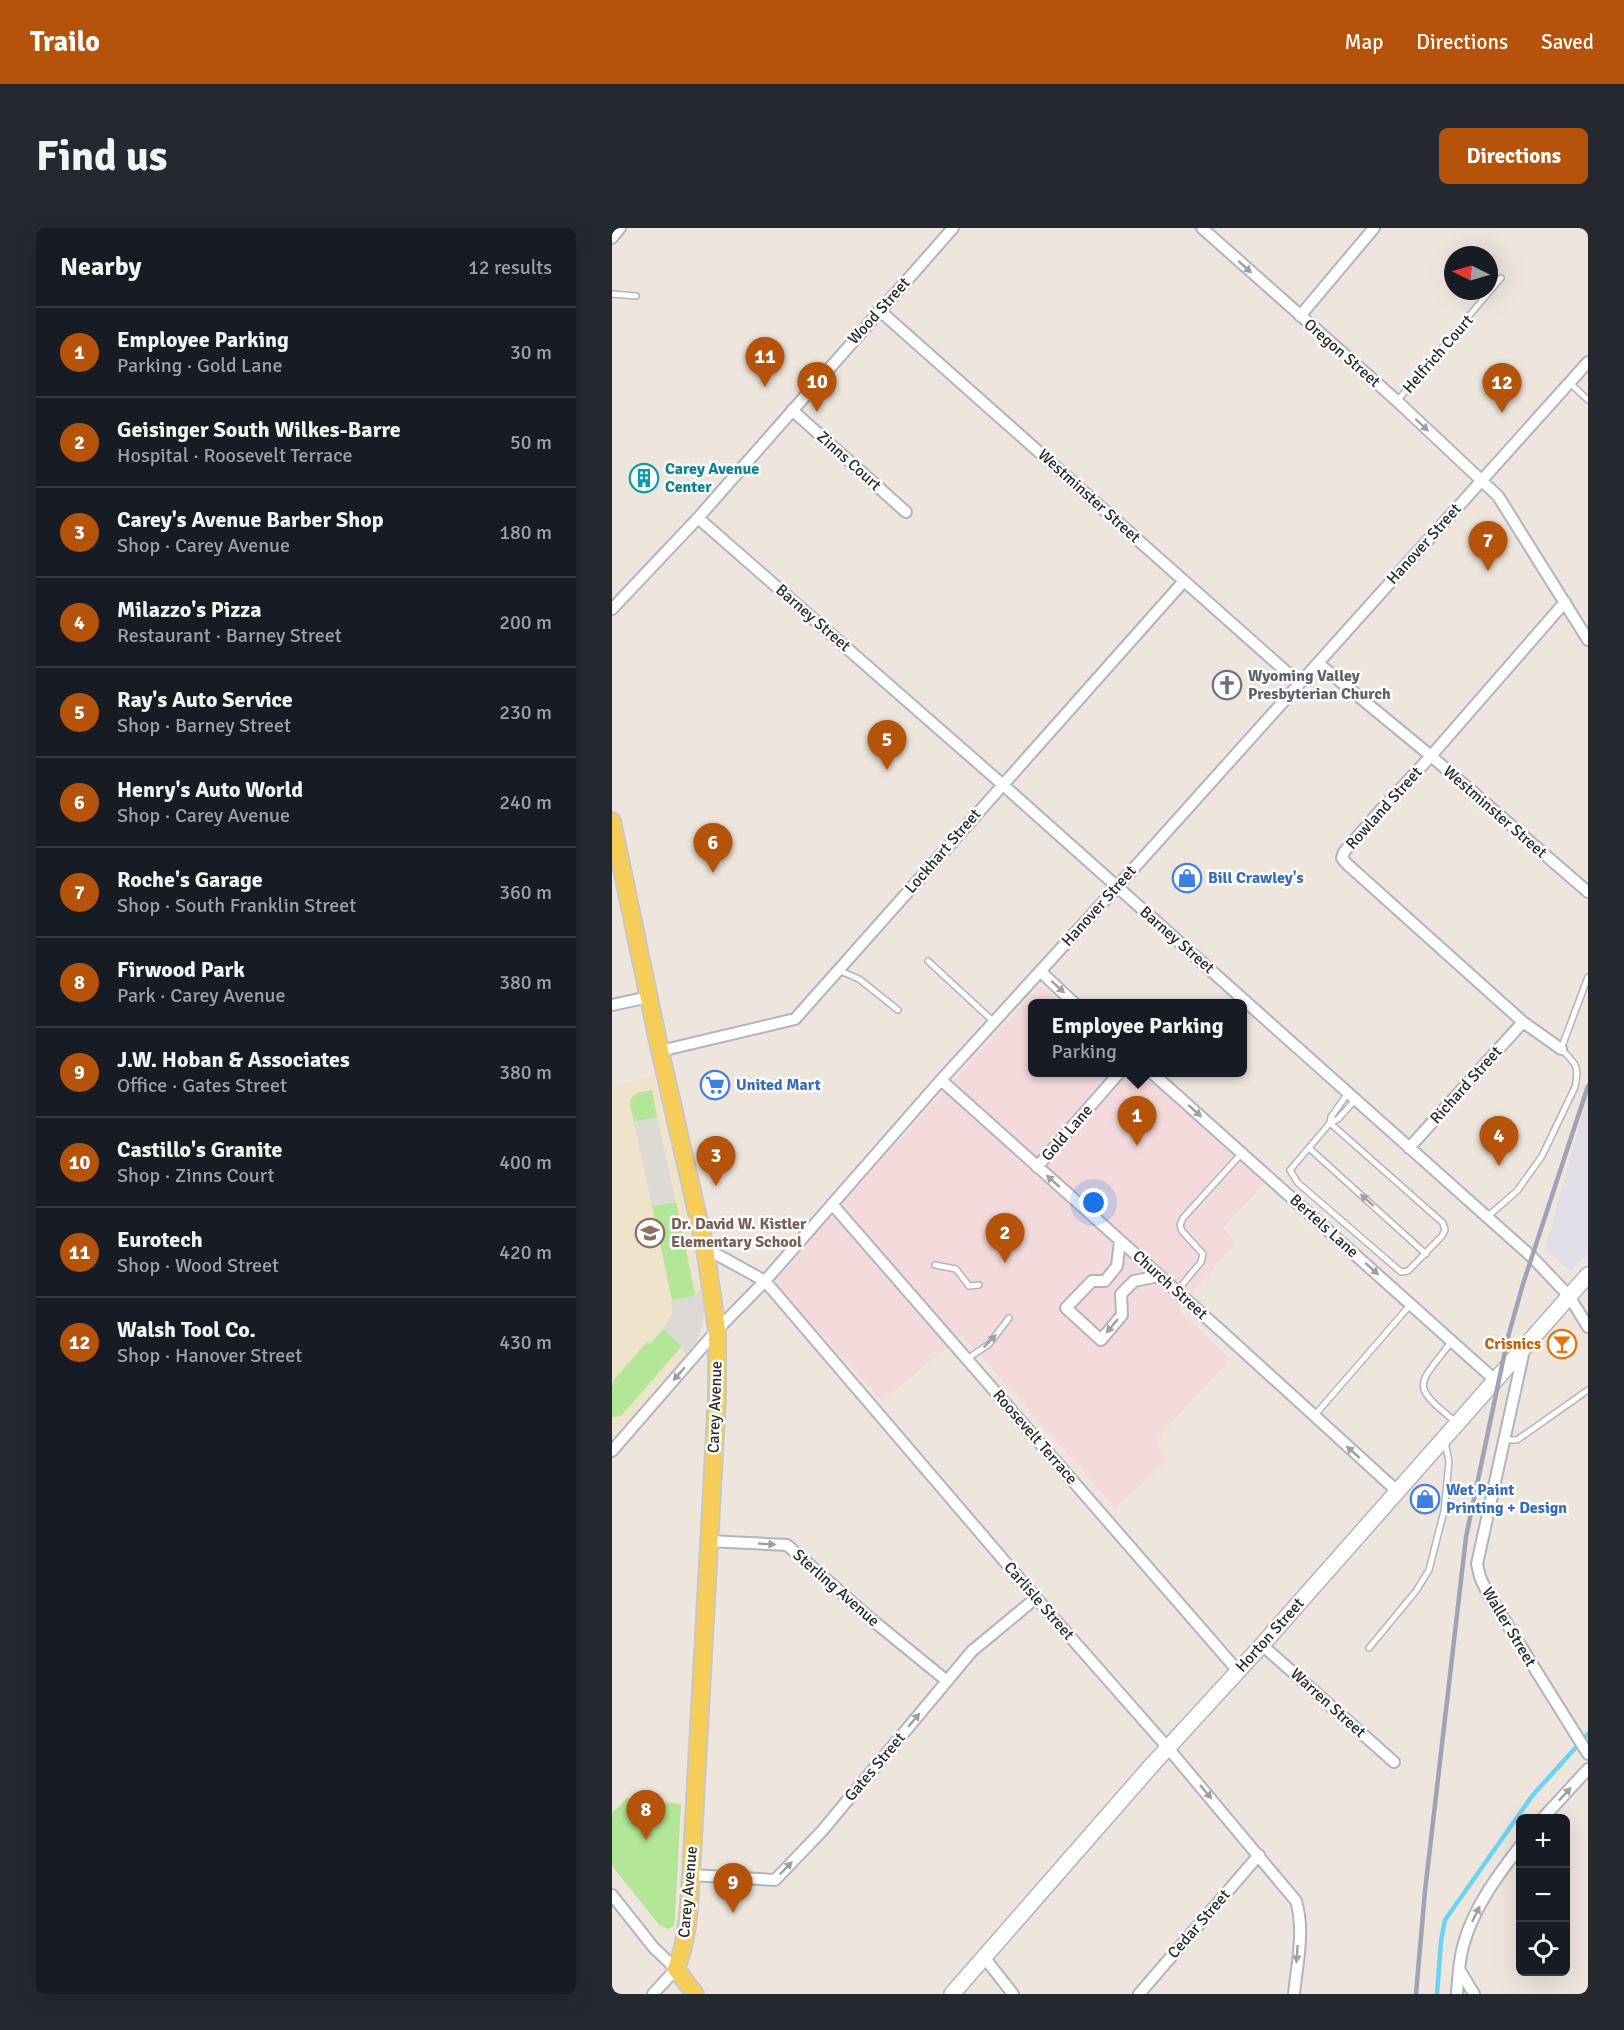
<!DOCTYPE html>
<html lang="en">
<head>
<meta charset="utf-8">
<style>
	:root { --surface:#171b24; --page:#242831; --text:#f1f3f6; --muted:#9ea1a6; --line:#363941; --accent:#b45309 }
	body { margin:0; font-family:Signika,sans-serif; background:var(--page); color:var(--text) }
	.controls { position:absolute; right:18px; bottom:18px; display:grid; overflow:hidden; border-radius:9px; box-shadow:0 6px 24px #0002 }
	.controls button { width:54px; height:54px; display:grid; place-items:center; padding:0; border:0; border-bottom:2px solid var(--line); background:var(--surface); color:var(--text); font:30px sans-serif }
	.compass { position:absolute; left:832px; top:18px; width:54px; height:54px; border-radius:50%; background:var(--surface); box-shadow:0 6px 24px #0002; rotate:275deg }
	.you { position:absolute; left:482px; top:975px; width:21px; height:21px; margin:-15px; border:4px solid #fff; border-radius:50%; background:#1a73e8; box-shadow:0 0 0 9px #1a73e833 }
	.badge { display:grid; place-items:center; width:39px; height:39px; border-radius:50%; background:var(--accent); color:#fff; font-size:20px; font-weight:700 }
	.pin { position:absolute; translate:-50% -50px; filter:drop-shadow(0 2px 3px #0008) }
	.pin::after { content:''; position:absolute; top:32px; width:21px; height:18px; background:inherit; clip-path:polygon(0 0,100% 0,50% 100%) }
	.popup { position:absolute; left:416px; top:771px; width:219px; height:78px; box-sizing:border-box; display:grid; place-content:center; border-radius:9px; background:var(--surface); filter:drop-shadow(0 2px 4px #0005); font-size:20px; white-space:nowrap; color:var(--muted) }
	.popup b { font-size:22px; color:var(--text) }
	.popup::after { content:''; position:absolute; left:50%; top:100%; margin-left:-12px; border:12px solid transparent; border-top-color:var(--surface) }
	.list { margin:0; padding:0; list-style:none }
	h2 { display:flex; justify-content:space-between; align-items:center; height:78px; margin:0; padding:0 24px; font-size:26px }
	h2 small { font-size:20px; font-weight:400; color:var(--muted) }
	.list li { display:grid; grid-template-columns:39px 1fr auto; gap:18px; align-items:center; box-sizing:border-box; height:90px; padding:0 24px; border-top:2px solid var(--line) }
	.list b { display:block; font-size:22px; white-space:nowrap }
	.list p { margin:0; font-size:20px; white-space:nowrap; color:var(--muted) }
	.list em { font-size:20px; font-style:normal; color:var(--muted) }
	.icon { flex:none; width:33px; height:33px; fill:none; stroke:currentColor; stroke-width:2; stroke-linecap:round; stroke-linejoin:round }
	.map { position:relative; flex:none; width:976px; height:1766px; overflow:hidden; border-radius:9px }
	header { display:flex; align-items:center; gap:36px; box-sizing:border-box; height:84px; padding:0 30px; background:var(--accent); color:#fff }
	header strong { font-size:28px }
	nav { display:flex; gap:33px; margin-inline-start:auto; font-size:21px }
	.intro { display:flex; align-items:center; justify-content:space-between; box-sizing:border-box; height:144px; padding:0 36px }
	h1 { margin:0; font-size:42px }
	.button { padding:15px 27px; border-radius:9px; background:var(--accent); color:#fff; font-size:21px; font-weight:700 }
	main { display:flex; gap:36px; padding:0 36px }
	aside { flex:1; background:var(--surface); border-radius:9px; box-shadow:0 6px 24px #0002 }
	.map>svg:first-child { display:block }
	.industrial { fill:#e0dee6 }
	.education { fill:#f0e3cc }
	.medical { fill:#f5dadc }
	.green { fill:#b4e697 }
	.plaza { fill:#ddd9d4 }
	.lines { fill:none; stroke-linecap:round; stroke-linejoin:round }
	.stream { stroke:#6bd4f4; stroke-width:4.5 }
	.service-casing { stroke:#b1b4bf; stroke-width:8 }
	.minor-casing { stroke:#b1b4bf; stroke-width:14 }
	.secondary-casing { stroke:#b1b4bf; stroke-width:18 }
	.primary-casing { stroke:#c8c8c8; stroke-width:20 }
	.service { stroke:#fff; stroke-width:5 }
	.minor { stroke:#fff; stroke-width:10 }
	.secondary { stroke:#fff; stroke-width:15 }
	.primary { stroke:#f7cd59; stroke-width:16 }
	.rail { stroke:#9fa3b6; stroke-width:4.5 }
	.oneway { fill:#a0a0a0 }
	.labels { text-anchor:middle; dominant-baseline:central; stroke-width:5; stroke-linejoin:round; paint-order:stroke }
	.street-label { font-size:16px; fill:#2b2b2b; stroke:#fff }
	.culture-label { font-size:16px; font-weight:bold; fill:#0d838f; stroke:#fff; text-anchor:start }
	.worship-label { font-size:16px; font-weight:bold; fill:#5b616d; stroke:#fff; text-anchor:start }
	.shop-label { font-size:16px; font-weight:bold; fill:#366cbe; stroke:#fff; text-anchor:start }
	.education-label { font-size:16px; font-weight:bold; fill:#785e54; stroke:#fff; text-anchor:start }
	.food-label { font-size:16px; font-weight:bold; fill:#c56008; stroke:#fff; text-anchor:end }
</style>
</head>
<body>
<header>
<strong>Trailo</strong>
<nav><a>Map</a><a>Directions</a><a>Saved</a></nav>
</header>
<div class="intro"><h1>Find us</h1><a class="button">Directions</a></div>
<main>
<aside>
<h2>Nearby<small>12 results</small></h2>
<ul class="list">
<li><span class="badge">1</span><div><b>Employee Parking</b><p>Parking · Gold Lane</p></div><em>30 m</em></li>
<li><span class="badge">2</span><div><b>Geisinger South Wilkes-Barre</b><p>Hospital · Roosevelt Terrace</p></div><em>50 m</em></li>
<li><span class="badge">3</span><div><b>Carey's Avenue Barber Shop</b><p>Shop · Carey Avenue</p></div><em>180 m</em></li>
<li><span class="badge">4</span><div><b>Milazzo's Pizza</b><p>Restaurant · Barney Street</p></div><em>200 m</em></li>
<li><span class="badge">5</span><div><b>Ray's Auto Service</b><p>Shop · Barney Street</p></div><em>230 m</em></li>
<li><span class="badge">6</span><div><b>Henry's Auto World</b><p>Shop · Carey Avenue</p></div><em>240 m</em></li>
<li><span class="badge">7</span><div><b>Roche's Garage</b><p>Shop · South Franklin Street</p></div><em>360 m</em></li>
<li><span class="badge">8</span><div><b>Firwood Park</b><p>Park · Carey Avenue</p></div><em>380 m</em></li>
<li><span class="badge">9</span><div><b>J.W. Hoban &amp; Associates</b><p>Office · Gates Street</p></div><em>380 m</em></li>
<li><span class="badge">10</span><div><b>Castillo's Granite</b><p>Shop · Zinns Court</p></div><em>400 m</em></li>
<li><span class="badge">11</span><div><b>Eurotech</b><p>Shop · Wood Street</p></div><em>420 m</em></li>
<li><span class="badge">12</span><div><b>Walsh Tool Co.</b><p>Shop · Hanover Street</p></div><em>430 m</em></li>
</ul>
</aside>
<div class="map">
<svg width="976" height="1766" viewBox="0 0 976 1766">
	<rect width="100%" height="100%" fill="#eee6dd"/>
	<path class="industrial" d="M976 866V1024L959 1043 933 1022Z"/>
	<path class="education" d="M42 849 71 970 92 1083 91 1096 84 1115 0 1211V858Z"/>
	<path class="medical" d="M428 758 449 775 420 776V844L529 845 655 953 611 1000 624 1014 567 1082 618 1131 543 1213 557 1232 503 1280 350 1107 270 1173 162 1055 232 973Z"/>
	<path class="green" d="M40 862 45 889 22 894 18 877 19 870 25 865Z
		M64 974 83 1066 80 1069 60 1072 40 978Z
		M51 1101 70 1118 9 1188 2 1189 0 1188V1158L2 1156 0 1154 35 1114 38 1116Z
		M15 1570 69 1576 63 1689 62 1698 57 1701 48 1698 0 1638V1585Z"/>
	<path class="plaza" d="M45 889 64 974 40 978 22 894Z
		M88 1061 92 1083 91 1096 84 1115 74 1127 68 1116 51 1101 60 1086V1072L80 1069Z"/>
	<g class="lines">
		<path class="stream" d="M825 1766 829 1713 833 1692 920 1568 976 1506"/>
		<g class="service-casing">
			<path id="service" d="M0 66 24 68
				M958 155 976 172
				M785 173 889 50
				M316 733 382 794
				M226 742 247 751 286 782
				M718 895 831 995 833 1002 830 1008 796 1043 789 1044 686 955 678 942 718 895 726 891 743 872
				M718 895 719 889 736 865
				M697 920 814 1026
				M875 989 905 963 930 928 963 859C968 838 963 835 949 821L976 749
				M323 1037 344 1041 357 1058 367 1057
				M565 1063 589 1034 591 1026 570 1003 568 997 571 990 630 925
				M840 1113C805 1159 797 1156 845 1195
				M355 1131 377 1116 397 1090
				M702 1188 799 1076
				M893 1212H905L976 1162
				M757 1420 804 1363 817 1342 832 1283 837 1234 833 1214"/>
		</g>
		<g class="minor-casing">
			<path id="minor" d="M590 0 785 173 886 268 976 412
				M0 10 8 0
				M267 82 687 455
				M688 88 762 0
				M180 182 294 284
				M86 290 390 556 920 1029 957 1068 976 1099
				M0 381 86 290 341 0
				M706 435 819 528 976 664
				M428 743 463 776
				M0 777 37 769
				M949 821 911 794 735 636 730 630 732 624 767 584 819 528 953 374
				M48 823 183 791 572 353
				M539 844 883 1152
				M329 852 617 1110 785 1263
				M797 920 911 794
				M425 939 508 844
				M220 976 626 1443
				M508 1013 505 1038 493 1053H480L454 1080 489 1112 510 1087 509 1066 522 1053 547 1048
				M93 1020 153 1053 424 1370 556 1520 684 1673C693 1702 685 1737 682 1766
				M912 1122 865 1336 868 1349 875 1364 976 1526
				M0 1223 105 1102 153 1053 329 852 505 659 976 134
				M96 1313 175 1317 259 1391 335 1453
				M650 1417 782 1534
				M931 1590 976 1541
				M79 1647 163 1652 210 1603 360 1423 424 1370
				M0 1667 42 1720 64 1741 41 1766
				M372 1729 401 1766
				M847 1741 862 1766
				M527 1766 647 1627
				M845 1766C846 1749 847 1731 852 1715 862 1679 886 1647 909 1617"/>
		</g>
		<g class="secondary-casing">
			<path id="secondary" d="M340 1766 540 1537 650 1417 976 1047"/>
		</g>
		<g class="primary-casing">
			<path id="primary" d="M0 593 48 823 93 1020 105 1102V1170L79 1647C77 1680 76 1711 64 1741L83 1766"/>
		</g>
		<use href="#service" class="service"/>
		<use href="#minor" class="minor"/>
		<use href="#secondary" class="secondary"/>
		<use href="#primary" class="primary"/>
		<path class="rail" d="M804 1766 813 1663 854 1309 896 1109 911 1056 976 858"/>
	</g>
	<defs><path id="oneway-solid" d="M-6-.8H1V-3.2L6.5 0L1 3.2V.8H-6Z" transform="scale(1.5)"/></defs>
	<g class="oneway">
		<use href="#oneway-solid" transform="translate(633 39) rotate(42)"/>
		<use href="#oneway-solid" transform="translate(810 197) rotate(43)"/>
		<use href="#oneway-solid" transform="translate(446 759) rotate(42)"/>
		<use href="#oneway-solid" transform="translate(583 883) rotate(42)"/>
		<use href="#oneway-solid" transform="translate(441 953) rotate(-138)"/>
		<use href="#oneway-solid" transform="translate(755 972) rotate(-138)"/>
		<use href="#oneway-solid" transform="translate(760 1041) rotate(42)"/>
		<use href="#oneway-solid" transform="translate(500 1098) rotate(130)"/>
		<use href="#oneway-solid" transform="translate(378 1113) rotate(-45)"/>
		<use href="#oneway-solid" transform="translate(67 1146) rotate(131)"/>
		<use href="#oneway-solid" transform="translate(741 1224) rotate(-138)"/>
		<use href="#oneway-solid" transform="translate(155 1316) rotate(3)"/>
		<use href="#oneway-solid" transform="translate(302 1492) rotate(-50)"/>
		<use href="#oneway-solid" transform="translate(594 1564) rotate(50)"/>
		<use href="#oneway-solid" transform="translate(953 1566) rotate(-47)"/>
		<use href="#oneway-solid" transform="translate(174 1640) rotate(-46)"/>
		<use href="#oneway-solid" transform="translate(864 1686) rotate(-64)"/>
		<use href="#oneway-solid" transform="translate(685 1726) rotate(94)"/>
	</g>
	<defs>
		<g id="building-ring" transform="scale(1.5)"><circle r="9.5" fill="#fff" stroke="#0f9aa8" stroke-width="1.5"/><path d="M-4-6H4V6H1V3H-1V6H-4ZM-2.5-4.3h1.7v1.8h-1.7ZM.8-4.3h1.7v1.8H.8ZM-2.5-1h1.7V.8h-1.7ZM.8-1h1.7V.8H.8Z" fill="#0f9aa8"/></g>
		<g id="church-ring" transform="scale(1.5)"><circle r="9.5" fill="#fff" stroke="#6b7280" stroke-width="1.5"/><path d="M-1.2-6h2.4v3.5h3.3v2.4h-3.3V6h-2.4V-.1h-3.3v-2.4h3.3Z" fill="#6b7280"/></g>
		<g id="shop-ring" transform="scale(1.5)"><circle r="9.5" fill="#fff" stroke="#3f7fe0" stroke-width="1.5"/><path d="M-5-2.5h2.3a2.7 3.5 0 0 1 5.4 0H5L5.5 6h-11ZM-1.5-2.5h3a1.5 2.3 0 0 0-3 0Z" fill="#3f7fe0"/></g>
		<g id="supermarket-ring" transform="scale(1.5)"><circle r="9.5" fill="#fff" stroke="#3f7fe0" stroke-width="1.5"/><path d="M-6-5.5h2.5l.6 2H6L4.5 2H-2.5L-4.4-4H-6ZM-1.5 3.2a1.3 1.3 0 1 0 .1 0ZM3 3.2a1.3 1.3 0 1 0 .1 0Z" fill="#3f7fe0"/></g>
		<g id="school-ring" transform="scale(1.5)"><circle r="9.5" fill="#fff" stroke="#8d6e63" stroke-width="1.5"/><path d="M0-5L7-2L0 1L-7-2ZM-4 1L0 2.5L4 1V4Q0 6-4 4Z" fill="#8d6e63"/></g>
		<g id="bar-ring" transform="scale(1.5)"><circle r="9.5" fill="#fff" stroke="#e8710a" stroke-width="1.5"/><path d="M-6-5H6L.8 .8V4.5H3.5V6h-7V4.5H-.8V.8Z" fill="#e8710a"/></g>
	</defs>
	<g fill-rule="evenodd">
		<use href="#building-ring" x="32" y="250"/>
		<use href="#church-ring" x="615" y="457"/>
		<use href="#shop-ring" x="575" y="650"/>
		<use href="#supermarket-ring" x="103" y="857"/>
		<use href="#school-ring" x="38" y="1005"/>
		<use href="#bar-ring" x="950" y="1116"/>
		<use href="#shop-ring" x="813" y="1271"/>
	</g>
	<g class="labels">
		<g class="street-label">
			<text transform="translate(267 83) rotate(-48)">Wood Street</text>
			<text transform="translate(730 125) rotate(41)">Oregon Street</text>
			<text transform="translate(826 126) rotate(-49)">Helfrich Court</text>
			<text transform="translate(237 233) rotate(42)">Zinns Court</text>
			<text transform="translate(477 268) rotate(42)">Westminster Street</text>
			<text transform="translate(812 316) rotate(-48)">Hanover Street</text>
			<text transform="translate(201 390) rotate(41)">Barney Street</text>
			<text transform="translate(772 580) rotate(-48)">Rowland Street</text>
			<text transform="translate(883 584) rotate(41)">Westminster Street</text>
			<text transform="translate(331 623) rotate(-49)">Lockhart Street</text>
			<text transform="translate(487 678) rotate(-48)">Hanover Street</text>
			<text transform="translate(565 712) rotate(41)">Barney Street</text>
			<text transform="translate(854 857) rotate(-48)">Richard Street</text>
			<text transform="translate(455 905) rotate(-49)">Gold Lane</text>
			<text transform="translate(712 998) rotate(42)">Bertels Lane</text>
			<text transform="translate(558 1057) rotate(42)">Church Street</text>
			<text transform="translate(103 1179) rotate(-88)">Carey Avenue</text>
			<text transform="translate(423 1209) rotate(49)">Roosevelt Terrace</text>
			<text transform="translate(224 1360) rotate(41)">Sterling Avenue</text>
			<text transform="translate(427 1373) rotate(49)">Carlisle Street</text>
			<text transform="translate(897 1399) rotate(59)">Waller Street</text>
			<text transform="translate(658 1407) rotate(-48)">Horton Street</text>
			<text transform="translate(716 1475) rotate(42)">Warren Street</text>
			<text transform="translate(263 1539) rotate(-50)">Gates Street</text>
			<text transform="translate(76 1664) rotate(-85)">Carey Avenue</text>
			<text transform="translate(587 1696) rotate(-49)">Cedar Street</text>
		</g>
		<g class="culture-label">
			<text x="53" y="241">Carey Avenue<tspan x="53" dy="18">Center</tspan></text>
		</g>
		<g class="worship-label">
			<text x="636" y="448">Wyoming Valley<tspan x="636" dy="18">Presbyterian Church</tspan></text>
		</g>
		<g class="shop-label">
			<text x="596" y="650">Bill Crawley's</text>
			<text x="124" y="857">United Mart</text>
			<text x="834" y="1262">Wet Paint<tspan x="834" dy="18">Printing + Design</tspan></text>
		</g>
		<g class="education-label">
			<text x="59" y="996">Dr. David W. Kistler<tspan x="59" dy="18">Elementary School</tspan></text>
		</g>
		<g class="food-label">
			<text x="929" y="1116">Crisnics</text>
		</g>
	</g>
</svg>
<div class="controls">
<button>+</button>
<button>−</button>
<button><svg class="icon" aria-label="locate" viewBox="0 0 24 24"><circle cx="12" cy="12" r="6"/><path d="M12 2v4M12 18v4M2 12h4M18 12h4"/></svg></button>
</div>
<svg class="compass" viewBox="-18 -18 36 36"><path d="M0-13l5 13h-10z" fill="#e53935"/><path d="M0 13l5-13h-10z" fill="#9ea1a6"/></svg>
<div class="you"></div>
<div class="pin badge" style="left:525px;top:918px">1</div>
<div class="popup"><b>Employee Parking</b>Parking</div>
<div class="pin badge" style="left:393px;top:1035px">2</div>
<div class="pin badge" style="left:104px;top:958px">3</div>
<div class="pin badge" style="left:887px;top:938px">4</div>
<div class="pin badge" style="left:275px;top:542px">5</div>
<div class="pin badge" style="left:101px;top:645px">6</div>
<div class="pin badge" style="left:876px;top:343px">7</div>
<div class="pin badge" style="left:34px;top:1612px">8</div>
<div class="pin badge" style="left:121px;top:1685px">9</div>
<div class="pin badge" style="left:205px;top:184px">10</div>
<div class="pin badge" style="left:153px;top:159px">11</div>
<div class="pin badge" style="left:890px;top:185px">12</div>
</div>
</main>
</body>
</html>
